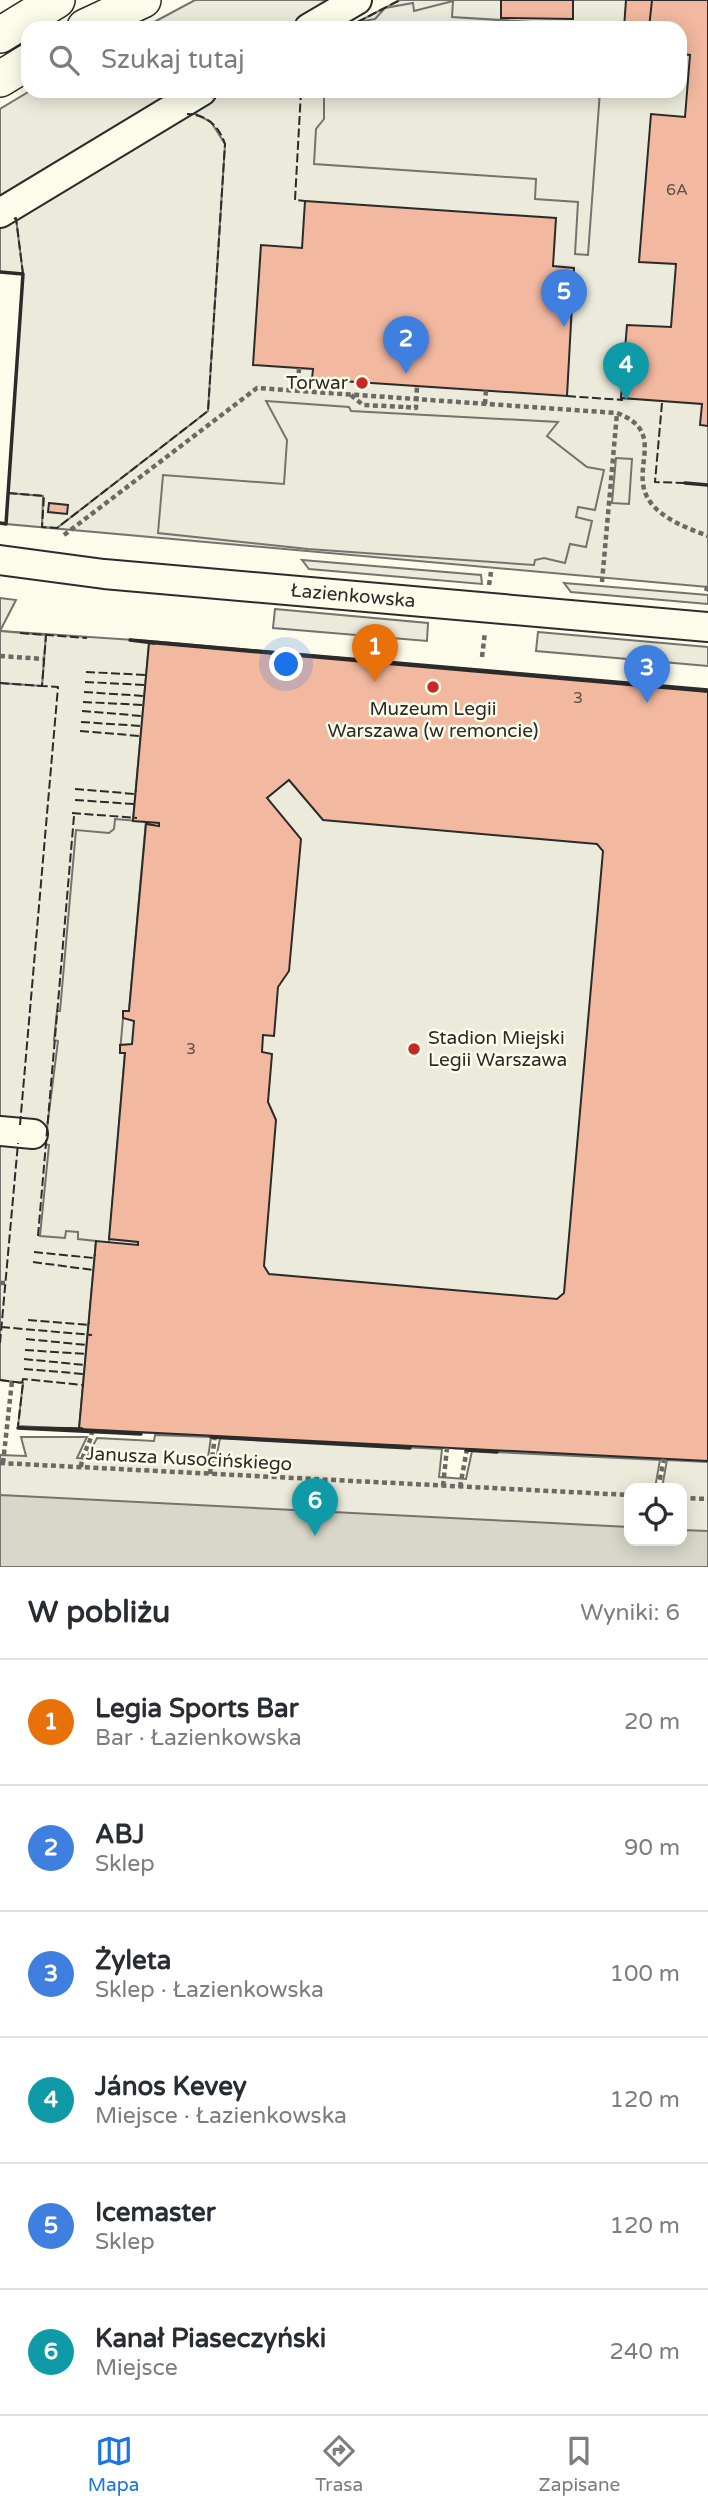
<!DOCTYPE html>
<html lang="pl">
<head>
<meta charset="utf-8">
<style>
	:root { --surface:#fff; --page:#f2f2f3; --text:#2b2b33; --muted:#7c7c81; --line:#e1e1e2; --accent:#1a73e8 }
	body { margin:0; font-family:"Varela Round",sans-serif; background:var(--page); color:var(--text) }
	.controls { position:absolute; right:21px; bottom:21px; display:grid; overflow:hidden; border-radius:14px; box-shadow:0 4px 18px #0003 }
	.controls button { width:63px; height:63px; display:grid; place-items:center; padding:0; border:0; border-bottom:2px solid var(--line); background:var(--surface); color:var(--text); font:35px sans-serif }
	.you { position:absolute; left:287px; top:665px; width:24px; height:24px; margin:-18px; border:5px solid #fff; border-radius:50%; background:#1a73e8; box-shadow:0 0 0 10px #1a73e833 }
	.badge { display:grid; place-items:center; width:46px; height:46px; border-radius:50%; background:var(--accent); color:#fff; font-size:23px; font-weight:700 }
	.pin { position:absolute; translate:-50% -58px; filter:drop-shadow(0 2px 4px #0008) }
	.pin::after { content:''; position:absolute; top:37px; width:24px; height:21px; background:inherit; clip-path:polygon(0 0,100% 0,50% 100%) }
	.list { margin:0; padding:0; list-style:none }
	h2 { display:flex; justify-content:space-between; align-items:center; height:91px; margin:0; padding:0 28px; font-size:30px }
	h2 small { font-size:23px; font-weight:400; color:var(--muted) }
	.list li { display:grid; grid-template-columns:46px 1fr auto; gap:21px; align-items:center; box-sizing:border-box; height:126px; padding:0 28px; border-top:2px solid var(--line) }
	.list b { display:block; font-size:26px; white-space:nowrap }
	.list p { margin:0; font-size:23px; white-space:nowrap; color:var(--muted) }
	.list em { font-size:23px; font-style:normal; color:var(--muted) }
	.icon { flex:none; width:38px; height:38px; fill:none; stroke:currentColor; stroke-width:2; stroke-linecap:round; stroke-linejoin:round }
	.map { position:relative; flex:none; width:708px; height:1567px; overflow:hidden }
	.search { position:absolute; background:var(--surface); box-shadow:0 4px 18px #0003; left:21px; right:21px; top:21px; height:77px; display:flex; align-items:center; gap:18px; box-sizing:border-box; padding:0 24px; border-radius:21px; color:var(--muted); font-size:26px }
	.sheet { height:847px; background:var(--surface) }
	nav { display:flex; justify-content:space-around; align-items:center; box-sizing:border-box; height:98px; border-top:2px solid var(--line); background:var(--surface); font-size:19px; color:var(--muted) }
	nav a { display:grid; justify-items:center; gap:4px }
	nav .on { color:var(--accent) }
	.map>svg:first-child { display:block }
	.green { fill:#ecebdb; stroke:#74746e; stroke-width:2 }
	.parking { fill:#eceadb; stroke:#74746e; stroke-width:2 }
	.water { fill:#d8d7c9; stroke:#74746e; stroke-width:2 }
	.building { fill:#f2b8a0; stroke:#2b2b2b; stroke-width:2; fill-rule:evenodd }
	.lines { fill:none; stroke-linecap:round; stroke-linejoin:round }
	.minor-casing { stroke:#2b2b2b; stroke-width:32 }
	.major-casing { stroke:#2b2b2b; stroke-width:38 }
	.path { stroke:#6a6964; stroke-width:4.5; stroke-dasharray:5 3.5; stroke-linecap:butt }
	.minor { stroke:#fdfbea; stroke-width:28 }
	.major { stroke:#fdfbea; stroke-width:35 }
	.path-bridge { stroke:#6a6964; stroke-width:4.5; stroke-dasharray:5 3.5; stroke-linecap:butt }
	.fence { stroke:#2b2b2b; stroke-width:2; stroke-dasharray:9 3.5; stroke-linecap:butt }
	.wall { stroke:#2b2b2b; stroke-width:3.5 }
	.poi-dot { fill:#c62828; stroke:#fdfbea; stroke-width:2.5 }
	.labels { text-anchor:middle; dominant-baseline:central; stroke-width:5; stroke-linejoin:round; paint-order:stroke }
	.number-label { font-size:16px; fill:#5d4e48 }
	.poi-label { font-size:19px; fill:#2b2b2b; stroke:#fdfbea; text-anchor:end }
	.street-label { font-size:19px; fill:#2b2b2b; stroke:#fdfbea }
</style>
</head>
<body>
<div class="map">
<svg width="708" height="1567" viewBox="0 0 708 1567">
	<rect width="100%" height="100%" fill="#fdfbea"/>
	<path class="green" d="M195 0H343L296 28H143Z
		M400 0H708V587L6 524 23 274 0 272V228L224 91H680V28H346Z
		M30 91H188L0 204V109Z
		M302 560 481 575 482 584 309 569Z
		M564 583 708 595V604L571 592Z
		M0 598 16 600 0 631Z
		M0 631 149 641 708 690V1461L18 1426 23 1383 0 1380Z
		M155 1435 211 1437 207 1465H215L220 1438 442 1449 439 1477 466 1479 472 1451 660 1460 655 1488H629V1541H682V1488H662L667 1460 708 1462V1567H0V1455L26 1456 21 1437H87L77 1458 86 1459 97 1438 154 1441Z"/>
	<path class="parking" d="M453 1 452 17 580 25 579 28H359L358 22 375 19 385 8 413 3 414 11Z
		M311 91H600L588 255 575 254 578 202 535 199 536 179 314 164 316 129 324 119V96L311 95Z
		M183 114H196L211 122 225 144 208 411 57 528 42 527 43 496 8 493 23 274 16 218Z
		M266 401 349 407 351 411 558 422 547 436 587 467 604 470 595 510 578 507 576 517 592 521 586 547 570 544 565 563 544 558 535 560 534 565 308 549 158 533 163 475 284 484 287 440Z
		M616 458 632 459 629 504 612 503Z
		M275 609 428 623 427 641 273 628Z
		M0 631 46 635 42 686 0 683Z
		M538 632 708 647V666L536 651Z
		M149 643 708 692V774L264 688 146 821 129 1011H124L123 1018 120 1052 125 1053 109 1243 708 1461 79 1429 96 1241 78 1239V1232L66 1231 65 1238 40 1236 49 1145 45 1144 58 1041 54 1040 57 1011H60L76 830 109 833 114 829 115 819 139 821 133 820Z"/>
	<path class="water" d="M0 1495 629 1527V1541H682V1530L708 1531V1567H0Z"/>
	<path class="building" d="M501 0H573V19L501 18Z
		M626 0H652L649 28H624Z
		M652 0H708V426L700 425 702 404 621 398 627 325 671 327 676 264 639 262 651 114 685 117 690 55 680 54V28H649Z
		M305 201 556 218 553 266 574 268 567 396 312 379 313 369 253 365 261 245 302 248Z
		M49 503 68 505 67 514 48 512Z
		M149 643 708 692V1461L79 1429 96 1241 138 1245V1242L109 1239 125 1053H120V1045L132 1044 134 1021 123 1018V1011H129L146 824 159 826V823L133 821ZM289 780 323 820 597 844 603 851 564 1293 557 1299 269 1274 264 1266 276 1120 268 1102 272 1054 262 1052 263 1035 274 1036 278 987 289 971 301 839 267 798Z"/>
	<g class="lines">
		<g class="minor-casing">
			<g id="minor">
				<path d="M309 28 357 0"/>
				<path d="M0 213 202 91"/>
				<path id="s1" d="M0 560 104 574 708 627"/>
				<path d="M0 1131 33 1134"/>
			</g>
		</g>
		<g class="major-casing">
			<path id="major" d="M85 27 143 0
				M0 35 57 0
				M0 79 28 62"/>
		</g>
		<path class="path" d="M298 390 299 368
			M351 395 363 405 406 407
			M485 404 486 390
			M64 535 257 388 617 413C670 433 626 471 651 503 663 519 689 529 708 536
			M602 582 617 413
			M489 585 491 572
			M706 591 708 585
			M0 656 44 659
			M482 657 485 632
			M0 1283H5
			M0 1463 629 1495
			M3 1463 12 1381
			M81 1467C82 1452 91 1445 92 1430
			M210 1474 215 1436
			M443 1486 447 1448
			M460 1487 467 1449
			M658 1488 664 1459
			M682 1498 708 1499"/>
		<use href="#minor" class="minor"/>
		<use href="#major" class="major"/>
		<path class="path-bridge" d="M406 407 416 408 417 386"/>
		<path class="fence" d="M346 28 400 0
			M301 91 295 200 305 201
			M212 98 224 91
			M14 219 16 218 23 274
			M567 396 623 400
			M662 403 655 482 685 483
			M8 493 44 496 42 527 57 528 208 411 225 144C219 126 206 114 187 114
			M20 633 87 638
			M86 672 146 675V673
			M85 682 145 685
			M0 683 42 686
			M84 692 144 696
			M83 702 143 705
			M82 711 142 716
			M81 722 141 726
			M80 731 140 736V739
			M75 789 135 794 136 791
			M75 800 134 804V807
			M72 813 137 818
			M20 1125 58 687 42 686 46 635
			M38 1236 74 816
			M34 1252 94 1258 95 1254
			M33 1262 93 1270
			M28 1320 89 1325V1322
			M1 1327 92 1335
			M26 1339 87 1345
			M0 1343 18 1143
			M25 1350 86 1354
			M24 1359 85 1365
			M24 1369 84 1374
			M0 1380 23 1383 18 1426
			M22 1383 23 1379 83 1385V1387"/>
		<path class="wall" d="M0 272 23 274 6 524 0 523
			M685 483 708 485
			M154 643 130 640 708 690
			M82 1429 18 1428 141 1434
			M211 1437 410 1448
			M466 1450 497 1452"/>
	</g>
	<g class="poi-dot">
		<circle cx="362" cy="383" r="7"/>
		<circle cx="433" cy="687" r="7"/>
		<circle cx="414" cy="1049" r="7"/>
	</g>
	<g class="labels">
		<g class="number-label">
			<text x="677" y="190">6A</text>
			<text x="578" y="698">3</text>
			<text x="191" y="1049">3</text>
		</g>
		<g class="poi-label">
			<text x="348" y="383">Torwar</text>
			<text x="433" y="709" text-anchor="middle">Muzeum Legii<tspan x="433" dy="22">Warszawa (w remoncie)</tspan></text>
			<text x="428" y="1038" text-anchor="start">Stadion Miejski<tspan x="428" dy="22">Legii Warszawa</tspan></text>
		</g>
		<g class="street-label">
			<text stroke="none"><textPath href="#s1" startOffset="355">Łazienkowska</textPath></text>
			<text transform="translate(189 1459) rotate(3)">Janusza Kusocińskiego</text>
		</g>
	</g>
</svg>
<div class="controls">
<button><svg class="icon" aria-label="locate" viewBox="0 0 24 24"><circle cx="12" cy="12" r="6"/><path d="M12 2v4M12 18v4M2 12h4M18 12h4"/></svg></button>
</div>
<div class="you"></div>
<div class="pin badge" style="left:375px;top:682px;background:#e8710a">1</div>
<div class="pin badge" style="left:406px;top:374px;background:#3f7fe0">2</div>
<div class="pin badge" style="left:647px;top:703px;background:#3f7fe0">3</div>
<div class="pin badge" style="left:626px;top:400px;background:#0f9aa8">4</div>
<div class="pin badge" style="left:564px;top:327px;background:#3f7fe0">5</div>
<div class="pin badge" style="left:315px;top:1536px;background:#0f9aa8">6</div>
<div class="search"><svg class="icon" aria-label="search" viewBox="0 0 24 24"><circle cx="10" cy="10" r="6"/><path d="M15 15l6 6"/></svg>Szukaj tutaj</div>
</div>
<section class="sheet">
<h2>W pobliżu<small>Wyniki: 6</small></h2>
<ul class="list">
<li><span class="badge" style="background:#e8710a">1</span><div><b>Legia Sports Bar</b><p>Bar · Łazienkowska</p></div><em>20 m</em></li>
<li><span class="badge" style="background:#3f7fe0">2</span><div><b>ABJ</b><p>Sklep</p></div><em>90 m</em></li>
<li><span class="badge" style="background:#3f7fe0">3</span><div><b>Żyleta</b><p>Sklep · Łazienkowska</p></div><em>100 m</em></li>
<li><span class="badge" style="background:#0f9aa8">4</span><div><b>János Kevey</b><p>Miejsce · Łazienkowska</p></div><em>120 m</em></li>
<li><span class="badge" style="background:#3f7fe0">5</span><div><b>Icemaster</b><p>Sklep</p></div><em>120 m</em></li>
<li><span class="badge" style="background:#0f9aa8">6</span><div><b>Kanał Piaseczyński</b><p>Miejsce</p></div><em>240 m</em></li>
</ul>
</section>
<nav>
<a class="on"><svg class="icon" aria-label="map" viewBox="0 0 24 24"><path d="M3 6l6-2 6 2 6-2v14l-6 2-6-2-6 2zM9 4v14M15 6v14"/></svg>Mapa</a>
<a><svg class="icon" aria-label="directions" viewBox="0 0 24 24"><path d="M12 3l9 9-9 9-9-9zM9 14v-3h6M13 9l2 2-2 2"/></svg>Trasa</a>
<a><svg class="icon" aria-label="saved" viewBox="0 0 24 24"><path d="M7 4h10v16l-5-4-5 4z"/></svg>Zapisane</a>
</nav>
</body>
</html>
